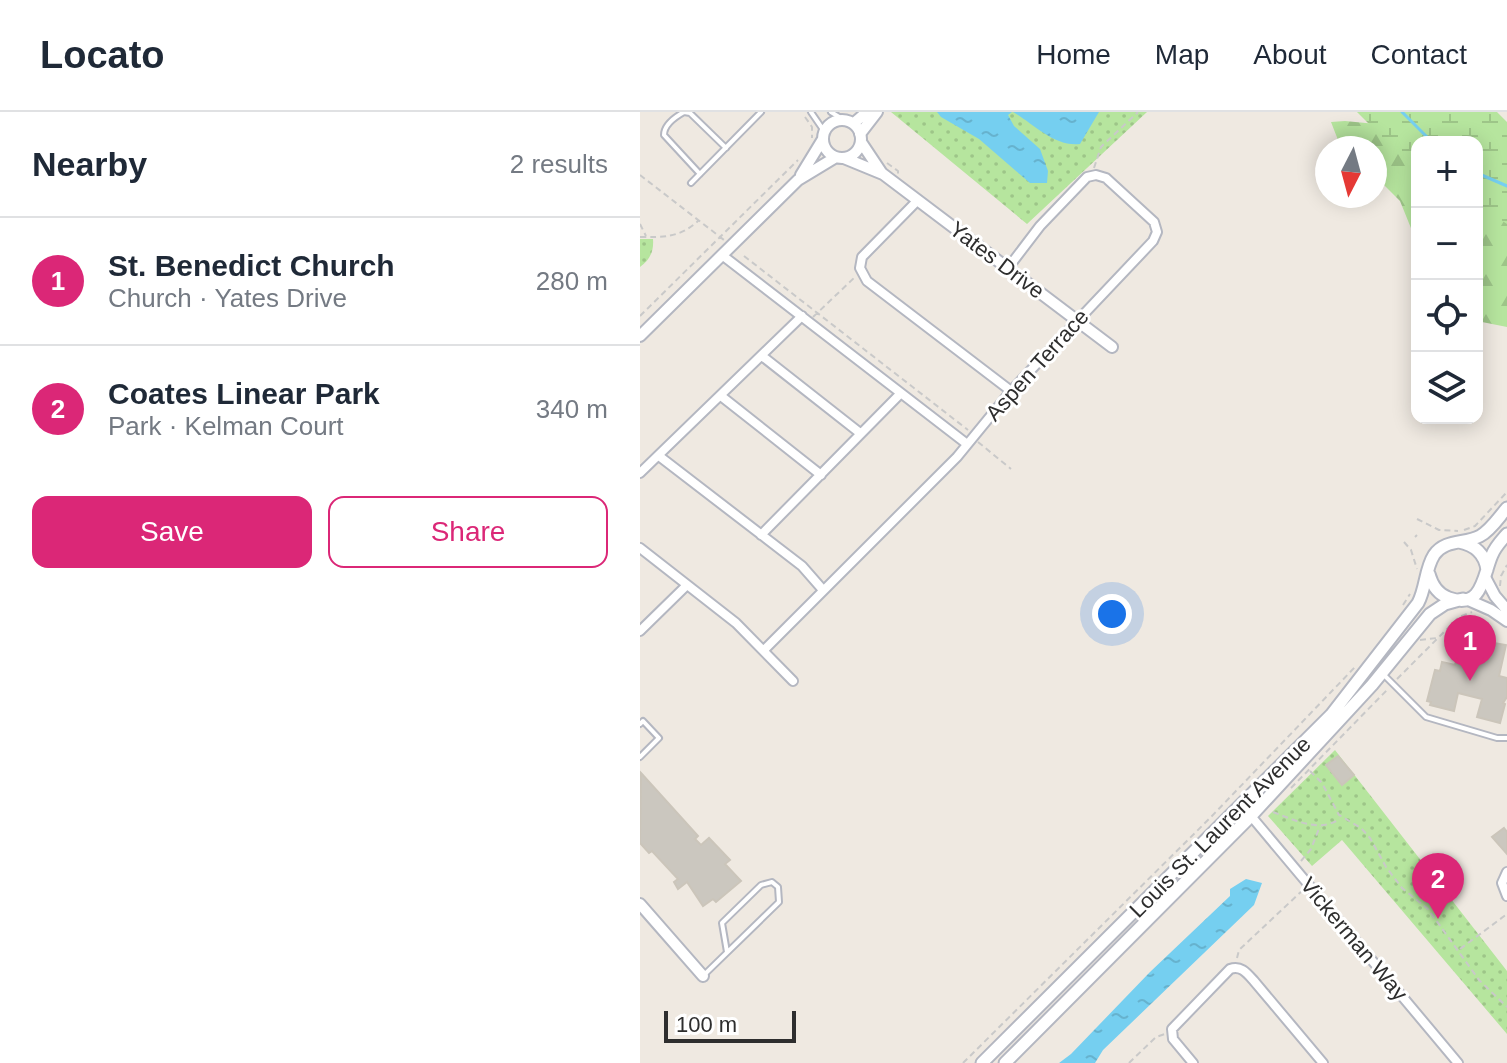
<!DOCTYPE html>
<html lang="en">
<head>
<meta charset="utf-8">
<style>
	:root { --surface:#fff; --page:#f2f2f3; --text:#1f2937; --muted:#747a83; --line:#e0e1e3; --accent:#db2777 }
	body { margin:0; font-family:Helvetica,sans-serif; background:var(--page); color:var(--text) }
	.controls { position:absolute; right:24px; top:24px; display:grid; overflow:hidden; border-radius:16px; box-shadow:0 4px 20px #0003 }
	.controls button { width:72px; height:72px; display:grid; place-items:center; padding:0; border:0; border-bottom:2px solid var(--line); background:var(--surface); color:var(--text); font:40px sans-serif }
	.compass { position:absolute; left:675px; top:24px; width:72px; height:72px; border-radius:50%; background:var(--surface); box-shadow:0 4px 20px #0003; rotate:186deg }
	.scale { position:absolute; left:24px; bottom:20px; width:132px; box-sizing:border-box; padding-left:8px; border:4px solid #2e2e2e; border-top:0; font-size:22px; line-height:28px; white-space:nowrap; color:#2e2e2e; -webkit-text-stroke:6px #fff; paint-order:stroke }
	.you { position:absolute; left:472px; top:502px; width:28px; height:28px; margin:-20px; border:6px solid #fff; border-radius:50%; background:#1a73e8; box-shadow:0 0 0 12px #1a73e833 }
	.badge { display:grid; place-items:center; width:52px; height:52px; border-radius:50%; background:var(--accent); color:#fff; font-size:26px; font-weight:700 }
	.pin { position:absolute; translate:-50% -66px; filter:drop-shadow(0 2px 4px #0008) }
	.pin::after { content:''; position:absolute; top:42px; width:28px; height:24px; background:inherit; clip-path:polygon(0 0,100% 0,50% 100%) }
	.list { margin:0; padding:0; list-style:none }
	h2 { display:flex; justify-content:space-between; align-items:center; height:104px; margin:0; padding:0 32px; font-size:34px }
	h2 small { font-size:26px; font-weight:400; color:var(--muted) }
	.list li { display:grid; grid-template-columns:52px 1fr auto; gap:24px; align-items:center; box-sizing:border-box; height:128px; padding:0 32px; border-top:2px solid var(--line) }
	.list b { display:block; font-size:30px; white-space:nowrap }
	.list p { margin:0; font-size:26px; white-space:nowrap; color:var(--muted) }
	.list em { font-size:26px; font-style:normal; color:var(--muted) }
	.actions { display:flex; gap:16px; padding:24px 32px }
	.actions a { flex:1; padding:18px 0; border:2px solid var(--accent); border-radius:16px; text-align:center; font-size:28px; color:var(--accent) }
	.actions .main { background:var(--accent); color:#fff }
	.icon { flex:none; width:44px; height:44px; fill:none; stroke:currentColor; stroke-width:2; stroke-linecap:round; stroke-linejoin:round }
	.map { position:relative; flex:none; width:867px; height:951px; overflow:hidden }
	header { display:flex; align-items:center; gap:48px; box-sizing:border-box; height:112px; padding:0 40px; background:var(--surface); border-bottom:2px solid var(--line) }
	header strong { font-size:38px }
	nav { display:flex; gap:44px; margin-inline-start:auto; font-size:28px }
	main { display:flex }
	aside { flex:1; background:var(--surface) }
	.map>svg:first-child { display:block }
	.grass { fill:url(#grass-dots) }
	.forest { fill:url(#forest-firs) }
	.wetland { fill:url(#wetland-marsh) }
	.water { fill:url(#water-ripples) }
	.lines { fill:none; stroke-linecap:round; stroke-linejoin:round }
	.stream { stroke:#75cff0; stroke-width:3 }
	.building { fill:#cbc7bf; stroke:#cbc5ba; stroke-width:2 }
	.service-casing { stroke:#b4b7c1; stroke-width:8 }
	.minor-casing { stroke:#b4b7c1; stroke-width:12 }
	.tertiary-casing { stroke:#b4b7c1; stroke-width:14 }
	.secondary-casing { stroke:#b4b7c1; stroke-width:15 }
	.path { stroke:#c9c9c9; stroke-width:2; stroke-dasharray:6 4; stroke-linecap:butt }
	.service { stroke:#fff; stroke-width:4 }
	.minor { stroke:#fff; stroke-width:8 }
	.tertiary { stroke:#fff; stroke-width:10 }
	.secondary { stroke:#fff; stroke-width:11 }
	.labels { text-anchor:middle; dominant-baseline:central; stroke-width:6; stroke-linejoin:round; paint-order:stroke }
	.street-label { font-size:22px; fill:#2e2e2e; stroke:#fff }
</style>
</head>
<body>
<header>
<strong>Locato</strong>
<nav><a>Home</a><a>Map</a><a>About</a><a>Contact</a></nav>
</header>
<main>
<aside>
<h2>Nearby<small>2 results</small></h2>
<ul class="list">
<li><span class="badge">1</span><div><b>St. Benedict Church</b><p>Church · Yates Drive</p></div><em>280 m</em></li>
<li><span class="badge">2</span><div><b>Coates Linear Park</b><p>Park · Kelman Court</p></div><em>340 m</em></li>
</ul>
<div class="actions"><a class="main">Save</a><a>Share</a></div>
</aside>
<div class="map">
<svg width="867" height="951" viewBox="0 0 867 951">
	<defs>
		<pattern id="grass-dots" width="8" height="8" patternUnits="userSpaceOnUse" patternTransform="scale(2)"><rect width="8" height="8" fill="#b6e59e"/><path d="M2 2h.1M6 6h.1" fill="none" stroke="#9dc588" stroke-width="1.8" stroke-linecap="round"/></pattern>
		<pattern id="forest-firs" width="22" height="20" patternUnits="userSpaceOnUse" patternTransform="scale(2)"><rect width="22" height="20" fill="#b6e59e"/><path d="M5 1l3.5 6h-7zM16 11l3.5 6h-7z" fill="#9dc588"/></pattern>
		<pattern id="wetland-marsh" width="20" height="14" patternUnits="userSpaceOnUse" patternTransform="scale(2)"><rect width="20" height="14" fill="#b6e59e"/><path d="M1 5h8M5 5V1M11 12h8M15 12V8" fill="none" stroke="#9dc588"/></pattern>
		<pattern id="water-ripples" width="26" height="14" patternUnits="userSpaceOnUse" patternTransform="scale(2)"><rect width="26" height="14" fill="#75cff0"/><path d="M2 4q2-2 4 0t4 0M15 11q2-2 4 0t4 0" fill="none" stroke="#66b2ce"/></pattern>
	</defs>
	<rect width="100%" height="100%" fill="#efe9e1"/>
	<path class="grass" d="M251 0H507L387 112Z
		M0 127H13C14 139 10 148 0 155Z
		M695 638 867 859V922L702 728 672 754 628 704Z"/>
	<path class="forest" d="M705 9 736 12 777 35V131L760 89 735 64V36H706L698 28 691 10Z
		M837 68 867 85V215L837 209Z"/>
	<path class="wetland" d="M717 0H857L867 10V112L837 92V30H777V51L749 32Z"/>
	<path class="water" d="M297 0H372L368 3 374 14 400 37 408 59 407 71H390L339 27 301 5Z
		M373 0H459L440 32C414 35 394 12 373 0Z
		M606 767 622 771 614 793 463 938 455 951H419L431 942 510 860 590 784V777Z"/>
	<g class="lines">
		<path class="stream" d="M762 0 792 30
			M837 61 867 74"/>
	</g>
	<path class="building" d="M824 523 837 526V528L866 533 859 564 867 566V585L863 591 865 592 860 611 837 605 842 587 818 581 814 599 790 593 791 590 787 589 795 558 800 559 802 550 815 553Z
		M698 644 714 663 702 673 686 653Z
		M1 661 58 724 55 727 61 733 69 726 90 748 85 752 101 769 76 790 73 787 63 794 47 770 38 777 34 770 38 767 12 739 9 741 0 731Z
		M864 716 867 720V742L852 725Z"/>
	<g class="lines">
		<g class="service-casing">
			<path id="service" d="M171 0 184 19
				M191 0 204 8
				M60 62 24 23C24 13 35 5 44 0L50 1 86 36
				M51 71 121 0
				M743 562 786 605 857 626H867
				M0 612 3 609 19 626 0 645
				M65 862 139 790 138 775 132 770 121 773 82 811 87 840"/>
		</g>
		<g class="minor-casing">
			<path id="minor" d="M278 88 222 145 220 156 227 169 371 279
				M82 143 327 332
				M122 244 220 321
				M81 284 181 363
				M19 344 162 454 183 478
				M0 361 162 204
				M121 423 261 281
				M0 436 96 511 153 569
				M0 519 47 473
				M125 537 317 345 371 279 513 129 517 120 514 110 466 66 456 63 447 65 400 114 368 156
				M611 704 818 951
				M867 760 862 771 867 784
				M553 951 533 927 532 917 590 857C601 853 607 861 614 869L683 951"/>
		</g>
		<g class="tertiary-casing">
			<path id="tertiary" d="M183 27a19 19 0 1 1 38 0a19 19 0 1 1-38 0Z
				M214 11 227 0
				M220 22 237 0
				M221 30 241 60
				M204 46 243 62 472 235
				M161 63 183 27
				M0 224 158 68 196 45
				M846 467 855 484 867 498
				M826 487 851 498 867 509
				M0 792 63 864"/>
		</g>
		<g class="secondary-casing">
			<path id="secondary" d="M819 430C835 433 845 442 847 458
				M789 462C792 473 797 482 809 486 843 498 843 463 852 443 855 435 861 429 867 422
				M342 951 691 603 778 491C786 476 785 457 794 443 805 427 825 432 840 424 851 418 859 405 867 396
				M365 951 611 704 732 573 790 502 805 492 823 487"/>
		</g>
		<path class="path" d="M165 5 172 15V26
			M247 51 258 59V63
			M454 56 461 35 498 0
			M0 63 84 128
			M0 112 6 124
			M0 125C24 125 39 126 58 109
			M104 144 328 318
			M0 204 158 48
			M173 205 215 165
			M338 330 371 357
			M777 407 799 418 818 419
			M824 418 835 414 867 380
			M775 425 777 423
			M764 430 771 438 777 457
			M860 474 861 464 867 453
			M763 493 770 482
			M780 528 797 526
			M757 567 819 505 832 500
			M670 659 682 671 699 703 721 716 730 726 746 755 762 776 788 797 839 868 867 895
			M651 676 747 578
			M633 700C655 708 678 721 700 707
			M661 749 671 737 680 714
			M820 837 867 802
			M597 846 599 838 664 777
			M323 951 571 705 715 555
			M489 951 516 925 525 922"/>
		<use href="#service" class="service"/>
		<use href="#minor" class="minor"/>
		<use href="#tertiary" class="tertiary"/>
		<use href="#secondary" class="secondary"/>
	</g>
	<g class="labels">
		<g class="street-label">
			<text transform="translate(357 148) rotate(37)">Yates Drive</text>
			<text transform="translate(397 253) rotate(-48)">Aspen Terrace</text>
			<text transform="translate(580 715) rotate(-45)">Louis St. Laurent Avenue</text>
			<text transform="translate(714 827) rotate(50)">Vickerman Way</text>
		</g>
	</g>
</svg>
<div class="controls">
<button>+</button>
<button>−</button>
<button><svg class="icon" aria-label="locate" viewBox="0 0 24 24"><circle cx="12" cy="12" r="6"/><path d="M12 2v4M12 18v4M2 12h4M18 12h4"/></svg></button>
<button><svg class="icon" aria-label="layers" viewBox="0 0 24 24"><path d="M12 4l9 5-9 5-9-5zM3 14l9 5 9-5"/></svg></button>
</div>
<svg class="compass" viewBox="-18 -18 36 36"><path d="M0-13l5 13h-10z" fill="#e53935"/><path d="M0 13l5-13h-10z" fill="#747a83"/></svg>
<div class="scale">100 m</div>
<div class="you"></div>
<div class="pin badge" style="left:830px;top:569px">1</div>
<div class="pin badge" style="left:798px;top:807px">2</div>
</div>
</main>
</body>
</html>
